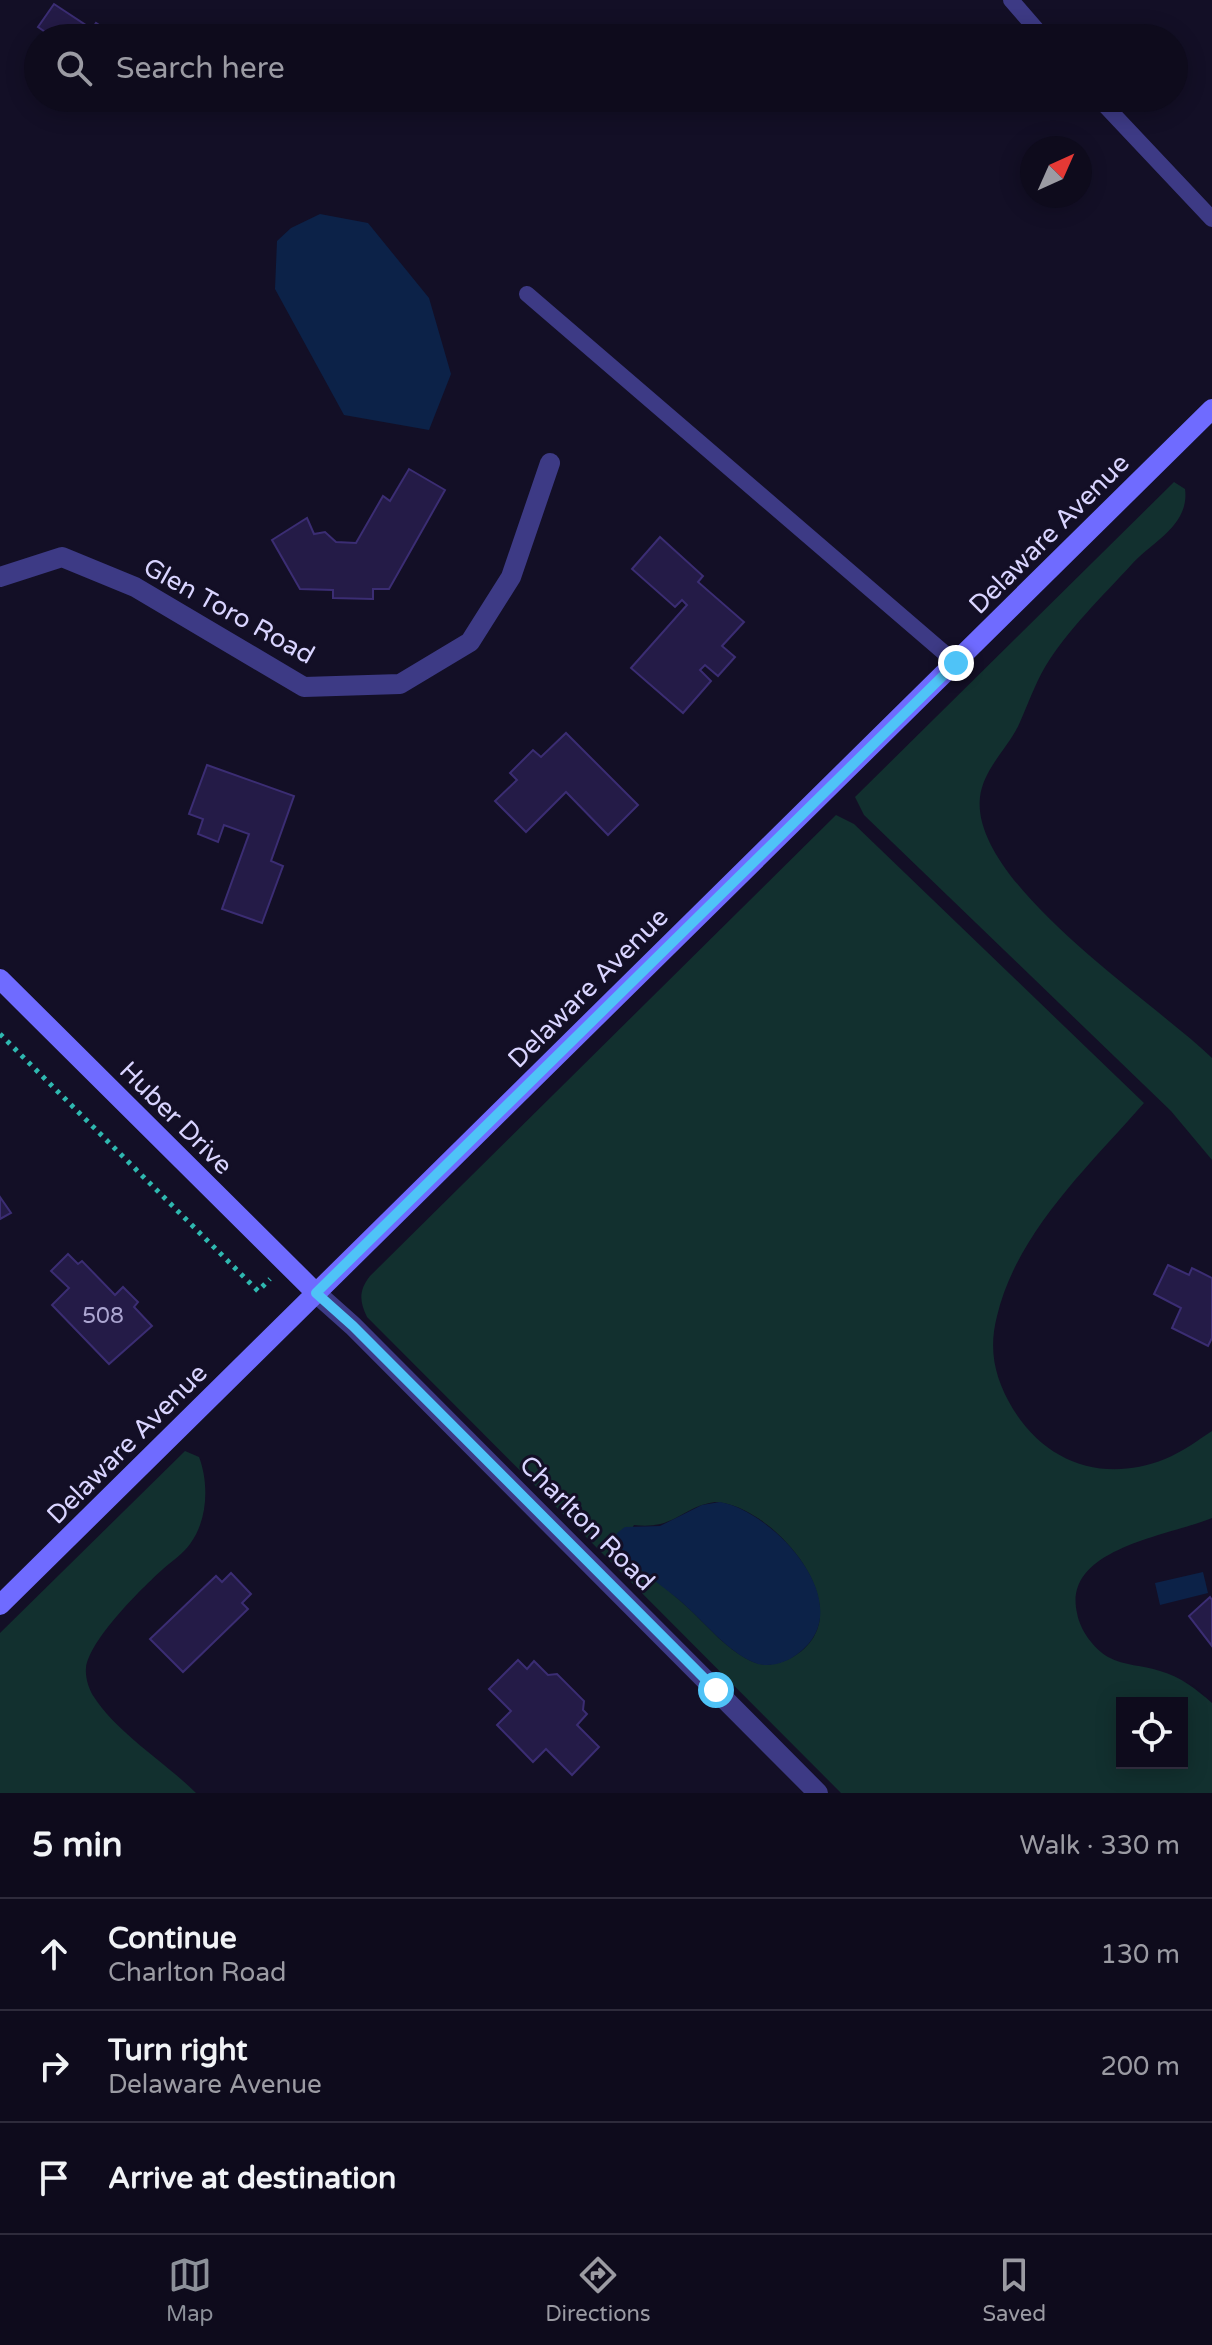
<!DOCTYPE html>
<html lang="en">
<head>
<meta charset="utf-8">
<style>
	:root { --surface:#0e0b1c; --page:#171425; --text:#f1f3f6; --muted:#9b9ba3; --line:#2e2b3b; --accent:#8c9099 }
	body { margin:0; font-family:"Varela Round",sans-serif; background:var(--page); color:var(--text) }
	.controls { position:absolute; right:24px; bottom:24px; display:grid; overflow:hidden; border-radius:0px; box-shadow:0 4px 20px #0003 }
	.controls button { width:72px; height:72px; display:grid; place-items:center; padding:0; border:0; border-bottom:2px solid var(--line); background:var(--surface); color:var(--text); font:40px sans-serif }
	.compass { position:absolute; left:1020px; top:136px; width:72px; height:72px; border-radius:50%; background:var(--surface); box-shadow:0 4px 20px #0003; rotate:45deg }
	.stop { position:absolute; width:24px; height:24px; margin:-18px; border:6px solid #4fc3f7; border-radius:50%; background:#fff }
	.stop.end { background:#4fc3f7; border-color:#fff; box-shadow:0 2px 8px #0008 }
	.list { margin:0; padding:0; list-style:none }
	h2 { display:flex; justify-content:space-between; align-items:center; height:104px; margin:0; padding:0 32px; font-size:34px }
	h2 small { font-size:26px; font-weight:400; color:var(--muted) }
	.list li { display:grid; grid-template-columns:52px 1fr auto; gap:24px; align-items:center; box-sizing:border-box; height:112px; padding:0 32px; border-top:2px solid var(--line) }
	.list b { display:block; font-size:30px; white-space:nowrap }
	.list p { margin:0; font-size:26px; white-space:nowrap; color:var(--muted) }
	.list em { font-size:26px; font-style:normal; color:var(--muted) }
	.icon { flex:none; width:44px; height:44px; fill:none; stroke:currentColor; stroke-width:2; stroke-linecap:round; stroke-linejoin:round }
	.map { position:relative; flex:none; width:1212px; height:1793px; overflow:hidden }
	.search { position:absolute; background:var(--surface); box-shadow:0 4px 20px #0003; left:24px; right:24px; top:24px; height:88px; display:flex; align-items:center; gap:20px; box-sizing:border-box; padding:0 28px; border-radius:44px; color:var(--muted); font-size:30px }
	.sheet { height:440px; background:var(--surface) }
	nav { display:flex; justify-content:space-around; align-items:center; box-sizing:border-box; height:112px; border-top:2px solid var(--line); background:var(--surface); font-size:22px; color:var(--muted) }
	nav a { display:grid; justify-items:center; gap:4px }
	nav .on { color:var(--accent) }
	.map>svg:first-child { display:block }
	.green { fill:#12302f; fill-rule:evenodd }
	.water { fill:#0c2248 }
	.building { fill:#241b47; stroke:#3b2d73; stroke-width:2 }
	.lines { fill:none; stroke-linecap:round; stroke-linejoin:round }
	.path { stroke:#2fb8b0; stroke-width:5; stroke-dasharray:4 6; stroke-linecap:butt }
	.lane { stroke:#3d3a85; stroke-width:16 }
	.street { stroke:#3d3a85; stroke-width:20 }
	.secondary { stroke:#6f6bff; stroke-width:20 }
	.route { stroke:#4fc3f7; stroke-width:10 }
	.labels { text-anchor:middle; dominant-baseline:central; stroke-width:6; stroke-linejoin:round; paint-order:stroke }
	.number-label { font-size:22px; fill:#aca6d1 }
	.street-label { font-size:26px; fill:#d9d4ff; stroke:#130f26 }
</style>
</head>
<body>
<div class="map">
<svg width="1212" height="1793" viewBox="0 0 1212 1793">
	<rect width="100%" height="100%" fill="#130f26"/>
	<path class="green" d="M1174 482 1185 489C1190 525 1152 542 1132 564 1102 597 1068 629 1045 667 1035 684 1028 704 1020 722 1009 748 984 767 980 797 970 883 1153 1001 1212 1058V1160L1171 1111 864 815 855 797Z
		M836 815 854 824 1144 1103C1089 1166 1017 1232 997 1316 988 1351 995 1379 1013 1409 1047 1464 1105 1483 1165 1459 1182 1452 1197 1441 1212 1431V1518C1169 1536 1062 1548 1077 1613 1080 1630 1093 1648 1108 1657 1125 1666 1142 1665 1160 1671 1181 1677 1196 1689 1212 1703V1793H841L367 1317C359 1301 359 1290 370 1276ZM715 1502C774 1504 868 1616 791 1658 781 1663 767 1667 756 1663 729 1653 706 1624 685 1605 664 1586 641 1569 618 1552L634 1525C675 1530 681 1507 715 1502ZM1122 1703H1182V1763H1122Z
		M185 1451 199 1457C209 1483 208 1520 190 1544 184 1553 172 1561 163 1569 141 1589 90 1639 86 1668 85 1677 89 1690 94 1697 116 1732 166 1763 196 1793H0V1633Z"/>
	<path class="water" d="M320 214 368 223 429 298 451 374 429 430 344 415 275 289 277 241 291 228Z
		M720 1502C776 1512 866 1611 793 1657 784 1663 770 1667 758 1664 731 1655 708 1626 687 1607 671 1591 622 1559 613 1544L617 1533 625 1527 660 1526 702 1505Z
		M1203 1572 1208 1593 1160 1605 1155 1583Z"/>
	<path class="building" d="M54 4 92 29 96 23 118 38H54L38 27Z
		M409 469 445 490 389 589H373V599L333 598V590L300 589 272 540 307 518 314 534 325 532 336 542 356 543 383 496 390 501Z
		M660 537 703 576 698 582 744 622 722 646 735 657 718 676 705 665 700 670 711 681 683 713 631 668 687 605 682 600 675 607 632 569Z
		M566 733 638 805 608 835 566 792 526 832 495 801 517 780 510 773 533 750 541 757Z
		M207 765 294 796 271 861 283 866 262 923 222 909 249 834 224 825 218 842 198 834 203 819 189 814Z
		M0 1197 11 1213 0 1219Z
		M68 1254 78 1264 82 1261 115 1295 123 1287 138 1302 134 1307 152 1326 109 1364 52 1305 69 1288 51 1271Z
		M1168 1265 1189 1275 1192 1268 1212 1278V1338L1208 1346 1172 1328 1181 1308 1154 1294Z
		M231 1573 251 1594 242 1603 248 1609 183 1672 150 1639 216 1576 222 1582Z
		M1210 1597 1212 1600V1646L1189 1616Z
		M518 1660 527 1669 534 1661 548 1675 557 1674 584 1701 583 1710 587 1714 577 1725 599 1747 572 1775 546 1749 533 1762 497 1725 511 1711 489 1689Z"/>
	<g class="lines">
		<path class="path" d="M0 1034 258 1291 270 1279"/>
		<path class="lane" d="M1011 0 1044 38
			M1098 98 1212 219
			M527 294 956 663"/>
		<path class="street" d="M0 577 62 557 135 587 304 687 400 684 470 642 511 577 550 463
			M316 1293 353 1326 818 1793"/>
		<path class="secondary" d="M0 979 316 1293
			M0 1605 1212 409"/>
	</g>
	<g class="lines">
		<path class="route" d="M716 1690 353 1326 316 1293 956 663"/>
	</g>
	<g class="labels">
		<g class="number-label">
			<text x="103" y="1316">508</text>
		</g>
		<g class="street-label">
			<text transform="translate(1049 534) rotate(-45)">Delaware Avenue</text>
			<text transform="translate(229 611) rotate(29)">Glen Toro Road</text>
			<text transform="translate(588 988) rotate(-45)">Delaware Avenue</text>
			<text transform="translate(176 1118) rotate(45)">Huber Drive</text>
			<text transform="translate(127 1444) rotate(-45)">Delaware Avenue</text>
			<text transform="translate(587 1523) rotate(45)">Charlton Road</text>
		</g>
	</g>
</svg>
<div class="controls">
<button><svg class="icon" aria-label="locate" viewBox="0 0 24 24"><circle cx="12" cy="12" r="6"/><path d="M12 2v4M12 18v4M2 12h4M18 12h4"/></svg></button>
</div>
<svg class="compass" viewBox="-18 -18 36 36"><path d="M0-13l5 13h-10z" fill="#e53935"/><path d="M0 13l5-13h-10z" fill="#9b9ba3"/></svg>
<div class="stop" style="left:716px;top:1690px"></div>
<div class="stop end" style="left:956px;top:663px"></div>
<div class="search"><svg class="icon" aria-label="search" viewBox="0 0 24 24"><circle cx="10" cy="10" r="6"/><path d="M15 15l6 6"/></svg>Search here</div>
</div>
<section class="sheet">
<h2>5 min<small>Walk · 330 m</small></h2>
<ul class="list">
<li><svg class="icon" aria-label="ahead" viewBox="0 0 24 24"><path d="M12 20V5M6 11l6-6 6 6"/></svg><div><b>Continue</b><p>Charlton Road</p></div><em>130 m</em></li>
<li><svg class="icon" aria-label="right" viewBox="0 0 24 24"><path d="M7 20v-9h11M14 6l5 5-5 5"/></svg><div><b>Turn right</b><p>Delaware Avenue</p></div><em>200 m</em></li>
<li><svg class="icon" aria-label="arrive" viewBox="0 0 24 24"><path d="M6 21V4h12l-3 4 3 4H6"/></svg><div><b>Arrive at destination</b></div></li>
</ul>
</section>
<nav>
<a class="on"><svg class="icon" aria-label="map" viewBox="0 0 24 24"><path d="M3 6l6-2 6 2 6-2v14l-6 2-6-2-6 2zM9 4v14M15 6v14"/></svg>Map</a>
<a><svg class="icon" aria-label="directions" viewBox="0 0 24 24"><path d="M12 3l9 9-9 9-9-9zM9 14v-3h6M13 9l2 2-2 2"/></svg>Directions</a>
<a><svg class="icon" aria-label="saved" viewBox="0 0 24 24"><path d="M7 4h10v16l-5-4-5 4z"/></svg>Saved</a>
</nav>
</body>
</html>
